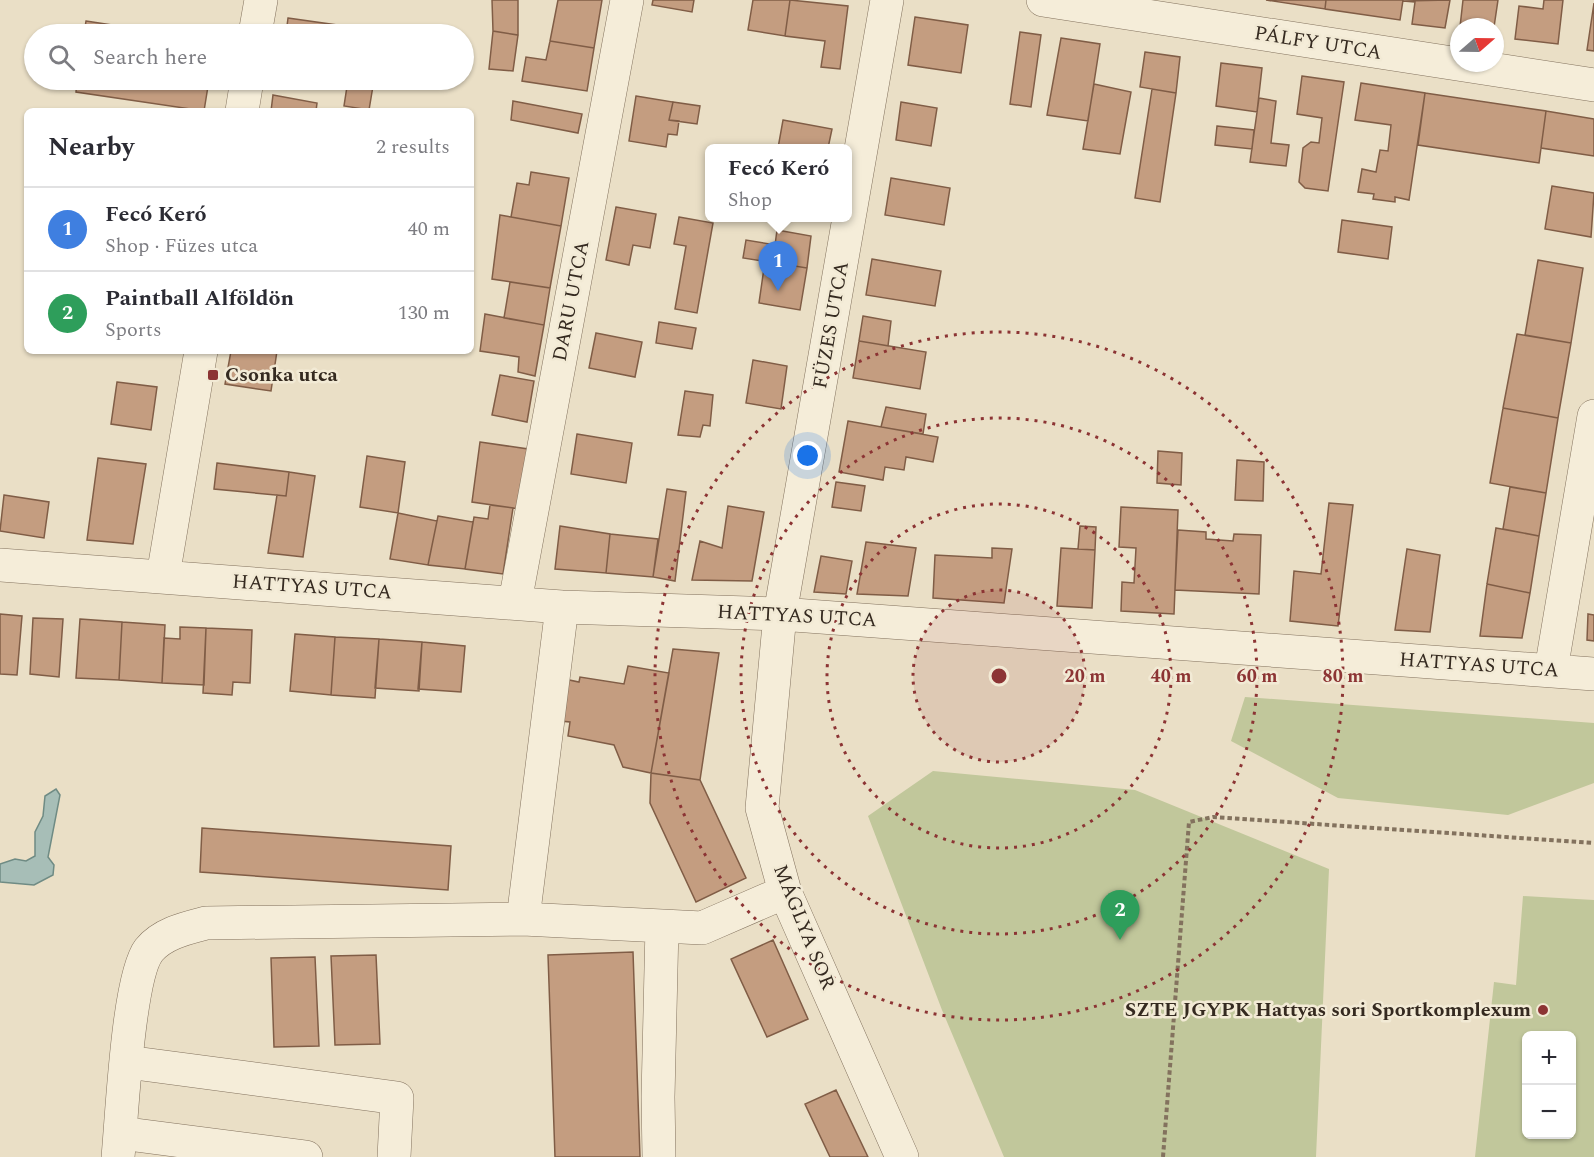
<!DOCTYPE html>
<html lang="en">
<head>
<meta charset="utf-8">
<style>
	:root { --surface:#fff; --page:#f2f2f3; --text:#2b2b33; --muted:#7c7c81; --line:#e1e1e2; --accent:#0f766e }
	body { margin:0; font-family:Spectral,serif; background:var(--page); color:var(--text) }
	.controls { position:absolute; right:18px; bottom:18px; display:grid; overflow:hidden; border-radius:9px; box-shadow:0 2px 4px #0004 }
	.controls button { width:54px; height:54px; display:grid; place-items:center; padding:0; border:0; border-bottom:2px solid var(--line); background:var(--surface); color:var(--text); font:30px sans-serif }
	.compass { position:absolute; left:1450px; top:18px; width:54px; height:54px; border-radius:50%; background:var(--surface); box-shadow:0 2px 4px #0004; rotate:70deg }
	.you { position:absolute; left:808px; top:456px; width:21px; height:21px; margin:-15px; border:4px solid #fff; border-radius:50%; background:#1a73e8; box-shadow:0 0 0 9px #1a73e833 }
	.badge { display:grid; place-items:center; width:39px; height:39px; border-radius:50%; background:var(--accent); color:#fff; font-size:20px; font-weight:700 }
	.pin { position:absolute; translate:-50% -50px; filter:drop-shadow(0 2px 3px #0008) }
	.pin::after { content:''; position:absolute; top:32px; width:21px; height:18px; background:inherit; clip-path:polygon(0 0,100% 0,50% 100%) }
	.popup { position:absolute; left:705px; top:144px; width:147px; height:78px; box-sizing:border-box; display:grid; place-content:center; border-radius:9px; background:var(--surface); filter:drop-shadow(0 2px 4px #0005); font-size:20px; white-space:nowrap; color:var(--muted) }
	.popup b { font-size:22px; color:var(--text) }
	.popup::after { content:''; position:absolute; left:50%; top:100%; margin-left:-12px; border:12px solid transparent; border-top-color:var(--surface) }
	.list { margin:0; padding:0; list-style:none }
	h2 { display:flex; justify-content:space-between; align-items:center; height:78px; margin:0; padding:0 24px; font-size:26px }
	h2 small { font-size:20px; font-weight:400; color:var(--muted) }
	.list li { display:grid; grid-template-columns:39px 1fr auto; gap:18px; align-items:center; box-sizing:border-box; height:84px; padding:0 24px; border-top:2px solid var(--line) }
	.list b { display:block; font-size:22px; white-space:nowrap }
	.list p { margin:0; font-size:20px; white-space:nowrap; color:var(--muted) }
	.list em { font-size:20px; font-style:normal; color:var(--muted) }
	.icon { flex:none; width:33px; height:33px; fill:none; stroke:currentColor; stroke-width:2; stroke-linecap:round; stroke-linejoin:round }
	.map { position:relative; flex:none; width:1594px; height:1157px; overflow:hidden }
	.search { position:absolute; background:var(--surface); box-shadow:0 2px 4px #0004; left:24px; top:24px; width:450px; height:66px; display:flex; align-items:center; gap:15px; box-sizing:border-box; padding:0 21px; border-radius:33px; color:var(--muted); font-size:22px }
	.panel { position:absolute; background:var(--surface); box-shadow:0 2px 4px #0004; left:24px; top:108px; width:450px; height:246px; border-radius:9px }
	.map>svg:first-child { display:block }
	.green { fill:#c1c79b; fill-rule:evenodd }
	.water { fill:#a7beb7; stroke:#6f8b84; stroke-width:1.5 }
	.building { fill:#c49d80; stroke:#805d46; stroke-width:1.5 }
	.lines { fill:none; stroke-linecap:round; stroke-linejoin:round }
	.minor-casing { stroke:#83725e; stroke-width:34 }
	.path { stroke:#83725e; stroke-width:4; stroke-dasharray:4.5 3; stroke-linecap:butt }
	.minor { stroke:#f5edd9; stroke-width:33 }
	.ring { fill:none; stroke:#8c3434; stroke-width:3; stroke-dasharray:3 6 }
	.poi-dot { fill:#8c3434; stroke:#f2ead5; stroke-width:2 }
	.labels { text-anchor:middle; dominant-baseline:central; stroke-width:5; stroke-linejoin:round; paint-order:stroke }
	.street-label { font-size:20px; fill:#352a20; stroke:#f2ead5 }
	.poi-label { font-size:20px; font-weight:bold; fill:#352a20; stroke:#f2ead5; text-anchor:start }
	.centre { fill:#8c3434; stroke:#f2ead5; stroke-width:3 }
	.ring-label { font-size:18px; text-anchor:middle; font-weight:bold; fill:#8c3434; stroke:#f2ead5; stroke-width:5; stroke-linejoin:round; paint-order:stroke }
</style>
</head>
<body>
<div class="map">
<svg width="1594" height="1157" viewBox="0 0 1594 1157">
	<rect width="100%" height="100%" fill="#eadfc6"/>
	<path class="green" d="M1245 697 1594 723V783L1508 815 1338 798 1231 741Z
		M933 771 1135 790 1329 869 1316 1157H1004L942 1010 868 816Z
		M1523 896 1594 900V1157H1475L1494 982 1516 985ZM1526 1036H1572V1134H1526Z"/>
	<path class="water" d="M56 789 60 795 48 857 54 865 53 875 34 885 0 882V864L15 859 26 861 35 856V832L43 816 45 796Z"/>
	<path class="building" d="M492 0H518V35L493 31Z
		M558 0H602L594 48 550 41Z
		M653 0H694L692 12 652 5Z
		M753 0H790L785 36 748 30Z
		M790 0 848 6 840 69 821 67 825 41 785 36Z
		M1266 0H1326L1325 9Z
		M1326 0H1403L1400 20 1325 9Z
		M1450 0 1445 28 1412 24 1415 2 1403 1Z
		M1463 0H1498L1494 27H1460Z
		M1544 0H1563L1558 44 1515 39 1519 6 1543 9Z
		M1594 3V51L1587 50Z
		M915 17 968 25 961 73 908 65Z
		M288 18 344 26 343 34H286Z
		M86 21 151 31V34H84Z
		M493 31 518 35 513 71 489 69Z
		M1020 32 1041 35 1031 107 1010 104Z
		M1061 38 1100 44 1088 121 1047 115Z
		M550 41 594 48 587 91 522 81 526 57 546 60Z
		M1145 52 1180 57 1176 93 1140 87Z
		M1221 63 1262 68 1257 112 1216 106Z
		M1302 76 1344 82 1328 191 1305 188 1299 182 1303 148 1311 142 1319 143 1322 118 1297 114Z
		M77 80H209L204 111 76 92Z
		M348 80H374L369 110 344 106Z
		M1361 83 1425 93 1409 200 1395 197V202L1373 199 1374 194 1358 192 1362 169 1376 172 1380 150 1388 151 1391 125 1355 120Z
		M1094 84 1131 92 1120 154 1083 149Z
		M1152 89 1176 93 1160 202 1135 198Z
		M1425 93 1546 111 1539 163 1418 145Z
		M273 95 317 103 316 111H271Z
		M636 96 673 102 669 120 679 121 677 135 668 134 666 147 629 141Z
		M1259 98 1276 101 1271 143 1289 145 1286 166 1250 162Z
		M513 101 582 114 578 133 511 120Z
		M673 102 700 106 697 124 669 120Z
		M901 102 937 108 931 146 896 140Z
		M1546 111 1594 119V156L1541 148Z
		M783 120 832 129 828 148H778Z
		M1217 126 1254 130 1252 149 1215 145Z
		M531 172 569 178 561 226 511 217 517 183 529 185Z
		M891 178 950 188 944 225 885 215Z
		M1552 186 1594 193 1591 237 1545 229Z
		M616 207 656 214 650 248 633 245 629 265 606 260Z
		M500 215 561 226 550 288 492 279Z
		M679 217 713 223 697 313 675 309 686 246 674 244Z
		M1342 220 1392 227 1388 259 1338 252Z
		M777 230 811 236 807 268 743 258 746 240 775 245Z
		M872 259 941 271 935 306 866 295Z
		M1538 260 1583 268 1571 343 1525 335Z
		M765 261 807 268 800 310 759 303Z
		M510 282 550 288 544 325 504 318Z
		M485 314 544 325 535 376 518 372 519 357 480 351Z
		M863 316 891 321 888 346 859 341Z
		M659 322 696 328 692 349 656 343Z
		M596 333 642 342 635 377 589 368Z
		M1517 334 1571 343 1558 418 1503 408Z
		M859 341 926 352 920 389 853 378Z
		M231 351H277L271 391 225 384Z
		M753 360 787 366 781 409 746 403Z
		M500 375 534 381 527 422 492 415Z
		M117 382 157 387 151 430 111 424Z
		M685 391 713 395 710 426 703 425 700 437 678 435Z
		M886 407 926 414 923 434 881 427Z
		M1503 408 1558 418 1546 493 1490 483Z
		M848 421 938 437 933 462 906 457 904 470 885 467 883 480 839 472Z
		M577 434 632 443 626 483 571 474Z
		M480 442 528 449 520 509 472 502Z
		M1158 451 1182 453 1181 485 1157 483Z
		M367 456 405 462 398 513 360 507Z
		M98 458 146 464 133 544 87 540Z
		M1237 460 1264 462 1263 501 1235 500Z
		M217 463 289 472 286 496 214 489Z
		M289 472 315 476 303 557 268 553 277 495 286 496Z
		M836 482 865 486 861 511 832 507Z
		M1510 487 1546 493 1539 536 1503 529Z
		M667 489 686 492 675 581 653 577Z
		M4 495 49 502 44 538 0 531Z
		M1329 503 1353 505 1338 626 1290 621 1294 571 1321 574Z
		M490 505 513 508 503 574 465 569 474 517 488 519Z
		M728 506 764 512 752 581 692 580 700 541 722 548Z
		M1121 507 1178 510 1174 614 1121 611 1122 582 1134 583 1136 548 1119 547Z
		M398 513 437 521 428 565 390 559Z
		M438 516 473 522 465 569 428 565Z
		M560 526 610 534 606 573 555 569Z
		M1080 526 1096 527 1095 550 1078 549Z
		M1496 528 1539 536 1530 593 1487 584Z
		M1178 530 1206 532V539L1233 541 1234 534 1261 535 1259 594 1175 590Z
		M610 534 658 539 653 577 606 573Z
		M866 542 916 548 908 596 857 594Z
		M992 548 1012 549 1004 603 933 598 935 555 992 558Z
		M1061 548 1095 550 1092 608 1057 606Z
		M1407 549 1440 555 1430 632 1395 630Z
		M821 556 852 561 846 594 814 592Z
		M1487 584 1530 593 1522 638 1480 636Z
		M0 614 22 616 17 675 0 674Z
		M1588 614 1594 615V641L1587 640Z
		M33 618 63 619 59 677 30 674Z
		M80 619 122 622 119 680 76 678Z
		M122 622 165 625 162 683 119 680Z
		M180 627 206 628 204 685 162 683 164 638 180 639Z
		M206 628 252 630 250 683 233 682 232 695 203 693Z
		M295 634 335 637 331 695 290 691Z
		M335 637 379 639 375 698 331 695Z
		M379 639 422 642 419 691 375 688Z
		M422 642 465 646 461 692 418 689Z
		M673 649 719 653 700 780 651 773Z
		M628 666 669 673 651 773 623 767 614 745 568 736 570 722 560 721 569 680 579 682 580 677 624 684Z
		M651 773 700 780 746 878 696 902 650 803Z
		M202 828 451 846 448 890 200 872Z
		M773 940 808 1019 767 1037 731 959Z
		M633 952 640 1157H555L548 955Z
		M376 955 380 1044 335 1045 331 956Z
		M315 957 319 1046 274 1047 271 958Z
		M836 1090 868 1157H830L805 1104Z"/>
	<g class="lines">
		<g class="minor-casing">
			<path id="minor" d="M887 0 780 614 762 808 785 892 902 1157
				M1043 0 1594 85
				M255 34 261 0
				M242 111 247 80
				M0 565 562 607 780 614 1594 674
				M163 576 201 351
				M515 602 627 0
				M1551 670 1594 416
				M523 919 702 928 785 892
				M127 1062 397 1098 394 1157
				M120 1133 306 1157
				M118 1157C122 1116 128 977 149 950 163 933 187 928 206 923L523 919 562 607
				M659 1157 658 1097 662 926"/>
		</g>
		<path class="path" d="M1163 1157 1189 822 1213 817 1594 843"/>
		<use href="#minor" class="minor"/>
	</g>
	<circle cx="999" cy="676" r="86" fill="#8c3434" fill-opacity=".12"/>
	<g class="ring">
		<circle cx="999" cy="676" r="86"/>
		<circle cx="999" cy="676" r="172"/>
		<circle cx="999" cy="676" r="258"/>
		<circle cx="999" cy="676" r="344"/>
	</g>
	<g class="poi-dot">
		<rect x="207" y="369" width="12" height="12" rx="3"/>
		<circle cx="1543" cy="1010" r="6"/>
	</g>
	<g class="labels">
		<g class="street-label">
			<text transform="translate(1318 43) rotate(9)">PÁLFY UTCA</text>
			<text transform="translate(571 301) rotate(-79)">DARU UTCA</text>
			<text transform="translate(831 325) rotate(-80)">FÜZES UTCA</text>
			<text transform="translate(312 587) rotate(4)">HATTYAS UTCA</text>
			<text transform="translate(797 616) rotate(3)">HATTYAS UTCA</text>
			<text transform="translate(1479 665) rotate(4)">HATTYAS UTCA</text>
			<text transform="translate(804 927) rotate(68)">MÁGLYA SOR</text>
		</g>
		<g class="poi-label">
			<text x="225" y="375">Csonka utca</text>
			<text x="1531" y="1010" text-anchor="end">SZTE JGYPK Hattyas sori Sportkomplexum</text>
		</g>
	</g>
	<circle cx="999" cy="676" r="9" class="centre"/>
	<g class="ring-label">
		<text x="1085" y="682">20 m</text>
		<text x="1171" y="682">40 m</text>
		<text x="1257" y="682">60 m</text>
		<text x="1343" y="682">80 m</text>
	</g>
</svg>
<div class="controls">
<button>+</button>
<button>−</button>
</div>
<svg class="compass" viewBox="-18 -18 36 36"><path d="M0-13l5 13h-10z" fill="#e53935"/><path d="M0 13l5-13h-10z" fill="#7c7c81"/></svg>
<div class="you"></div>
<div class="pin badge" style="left:778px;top:291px;background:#3f7fe0">1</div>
<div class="popup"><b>Fecó Keró</b>Shop</div>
<div class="pin badge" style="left:1120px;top:940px;background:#2e9e5b">2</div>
<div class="search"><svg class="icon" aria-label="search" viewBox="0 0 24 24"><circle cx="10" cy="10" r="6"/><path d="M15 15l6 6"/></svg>Search here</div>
<section class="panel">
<h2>Nearby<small>2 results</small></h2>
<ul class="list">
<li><span class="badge" style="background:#3f7fe0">1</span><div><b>Fecó Keró</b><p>Shop · Füzes utca</p></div><em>40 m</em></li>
<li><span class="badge" style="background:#2e9e5b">2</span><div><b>Paintball Alföldön</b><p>Sports</p></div><em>130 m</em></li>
</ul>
</section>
</div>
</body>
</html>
